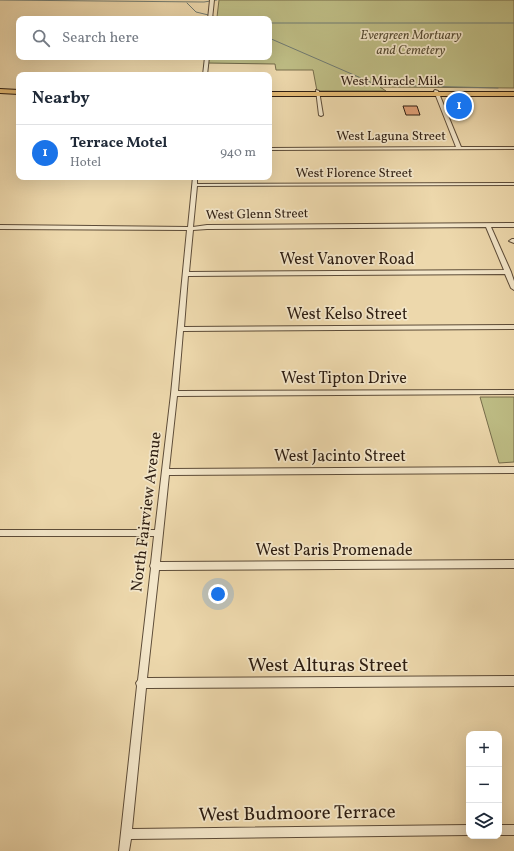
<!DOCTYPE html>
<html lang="en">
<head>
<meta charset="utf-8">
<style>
	:root { --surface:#fff; --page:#f6f6f7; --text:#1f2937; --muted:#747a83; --line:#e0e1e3; --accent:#1a73e8 }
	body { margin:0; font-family:Vollkorn,serif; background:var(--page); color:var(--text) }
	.controls { position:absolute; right:12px; bottom:12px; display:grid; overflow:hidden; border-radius:8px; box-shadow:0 4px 16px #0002 }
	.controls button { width:36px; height:36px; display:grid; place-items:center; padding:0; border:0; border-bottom:1px solid var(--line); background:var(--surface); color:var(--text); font:20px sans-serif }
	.you { position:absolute; left:218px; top:594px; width:14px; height:14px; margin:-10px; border:3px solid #fff; border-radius:50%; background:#1a73e8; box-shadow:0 0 0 6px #1a73e833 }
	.badge { display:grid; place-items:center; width:26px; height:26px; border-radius:50%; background:var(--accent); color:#fff; font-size:13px; font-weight:700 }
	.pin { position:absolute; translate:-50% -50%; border:2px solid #fff; box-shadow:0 1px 4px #0006 }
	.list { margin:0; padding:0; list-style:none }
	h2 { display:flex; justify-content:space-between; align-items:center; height:52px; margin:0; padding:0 16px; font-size:17px }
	h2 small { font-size:13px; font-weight:400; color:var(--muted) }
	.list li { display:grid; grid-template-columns:26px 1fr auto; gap:12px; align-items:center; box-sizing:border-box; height:56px; padding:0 16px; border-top:1px solid var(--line) }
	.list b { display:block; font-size:15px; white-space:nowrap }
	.list p { margin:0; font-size:13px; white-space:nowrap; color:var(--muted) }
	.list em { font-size:13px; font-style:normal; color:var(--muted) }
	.icon { flex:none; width:22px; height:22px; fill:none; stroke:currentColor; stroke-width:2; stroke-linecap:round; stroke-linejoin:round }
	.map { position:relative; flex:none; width:514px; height:851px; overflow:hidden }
	.search { position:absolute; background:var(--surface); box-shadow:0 4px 16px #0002; left:16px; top:16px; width:256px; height:44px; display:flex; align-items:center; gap:10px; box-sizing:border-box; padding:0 14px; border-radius:8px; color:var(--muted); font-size:15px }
	.panel { position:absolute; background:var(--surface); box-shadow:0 4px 16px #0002; left:16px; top:72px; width:256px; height:108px; border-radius:8px }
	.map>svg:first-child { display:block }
	.green { fill:#bebd85; stroke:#766d4b }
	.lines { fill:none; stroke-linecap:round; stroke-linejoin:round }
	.stream { stroke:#6f7a72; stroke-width:1 }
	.building { fill:#e2a178; stroke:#2d1d11 }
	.minor-casing { stroke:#5d4c38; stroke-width:2 }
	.highway-casing { stroke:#2d1d11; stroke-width:2 }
	.minor { fill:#f3e6c9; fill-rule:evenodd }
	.highway { fill:#e6bc76; fill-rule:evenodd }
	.labels { text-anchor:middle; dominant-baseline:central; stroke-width:3.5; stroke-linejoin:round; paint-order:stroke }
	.far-park-label { font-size:13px; font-style:italic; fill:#584d34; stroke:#f3e6c9 }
	.far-street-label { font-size:13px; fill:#2d1d11; stroke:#f3e6c9 }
	.street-label { font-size:16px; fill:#2d1d11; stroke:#f3e6c9 }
	.near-street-label { font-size:19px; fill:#2d1d11; stroke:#f3e6c9 }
</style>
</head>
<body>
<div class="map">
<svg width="514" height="851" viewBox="0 0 514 851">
	<rect width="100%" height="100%" fill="#edd8ac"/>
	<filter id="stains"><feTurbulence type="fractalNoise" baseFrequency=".005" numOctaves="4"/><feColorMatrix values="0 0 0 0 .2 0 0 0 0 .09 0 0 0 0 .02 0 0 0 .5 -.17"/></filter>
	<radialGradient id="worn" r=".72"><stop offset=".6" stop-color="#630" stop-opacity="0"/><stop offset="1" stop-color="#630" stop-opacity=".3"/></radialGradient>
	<path class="green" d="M219 0H514V88L380 87 386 91H317L313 70H276L275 64 206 63 207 57H269V19H210L217 17Z
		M480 397H514V462L499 463Z"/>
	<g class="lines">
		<path class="stream" d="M0 0 204 2 217 0
			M187 3 196 12 225 19
			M269 23H514
			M269 38 377 85 498 88"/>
	</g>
	<path class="building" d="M403 106H417L420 115H406Z"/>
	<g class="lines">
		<g class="minor-casing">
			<path id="minor" d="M210 0H214L212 19H208Z
				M205 57H209L207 75H203Z
				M316 90 319 91 323 115 321 116 319 115Z
				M435 90 438 91 461 147H514V149L269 150V148L456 147 434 91Z
				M193 177H197V184L514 183V185L197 186 193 227 207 225 514 223V227H491L511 272 514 281V290L511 288 505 274 188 276 184 327 514 325V329L183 331 178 391 514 390V394L177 396 169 469 514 467V473L169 475 160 562 514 560V568L159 570 147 678 514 676V686L146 688 132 829 469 825V835L131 839 129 851H119L137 686 136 683 138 680 151 568 150 566 151 563 154 536H0V530H155L171 394 187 230 0 229V225L188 227ZM486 227 504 270 189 272 193 230 207 229Z
				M512 239H514V243L509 241Z
				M499 825H514V835H499Z"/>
		</g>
		<g class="highway-casing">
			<path id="highway" d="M0 89 19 90V94L0 93Z
				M269 92H514V96H269Z"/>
		</g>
		<use href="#minor" class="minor"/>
		<use href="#highway" class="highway"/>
	</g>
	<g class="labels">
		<g class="far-park-label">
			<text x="411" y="36">Evergreen Mortuary<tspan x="411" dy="15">and Cemetery</tspan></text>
		</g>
		<g class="far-street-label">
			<text x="392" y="82">West Miracle Mile</text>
			<text x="391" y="137">West Laguna Street</text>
			<text x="354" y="174">West Florence Street</text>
			<text transform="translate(257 215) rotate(-1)">West Glenn Street</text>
		</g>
		<g class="street-label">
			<text x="347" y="260">West Vanover Road</text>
			<text x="347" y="315">West Kelso Street</text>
			<text x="344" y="379">West Tipton Drive</text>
			<text x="340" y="457">West Jacinto Street</text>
			<text transform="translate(147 512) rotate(-83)">North Fairview Avenue</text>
			<text x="334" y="551">West Paris Promenade</text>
		</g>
		<g class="near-street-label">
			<text x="328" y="666">West Alturas Street</text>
			<text transform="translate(297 814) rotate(-1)">West Budmoore Terrace</text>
		</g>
	</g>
	<rect width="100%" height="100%" filter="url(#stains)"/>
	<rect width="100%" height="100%" fill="url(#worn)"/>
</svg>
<div class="controls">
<button>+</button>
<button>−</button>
<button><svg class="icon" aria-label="layers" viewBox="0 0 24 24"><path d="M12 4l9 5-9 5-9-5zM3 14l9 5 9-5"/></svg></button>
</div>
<div class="you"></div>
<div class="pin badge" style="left:459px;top:106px">1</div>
<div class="search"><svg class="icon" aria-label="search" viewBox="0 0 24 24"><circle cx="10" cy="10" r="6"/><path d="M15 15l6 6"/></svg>Search here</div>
<section class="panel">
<h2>Nearby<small></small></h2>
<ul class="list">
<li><span class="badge">1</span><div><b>Terrace Motel</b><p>Hotel</p></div><em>940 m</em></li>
</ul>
</section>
</div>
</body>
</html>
